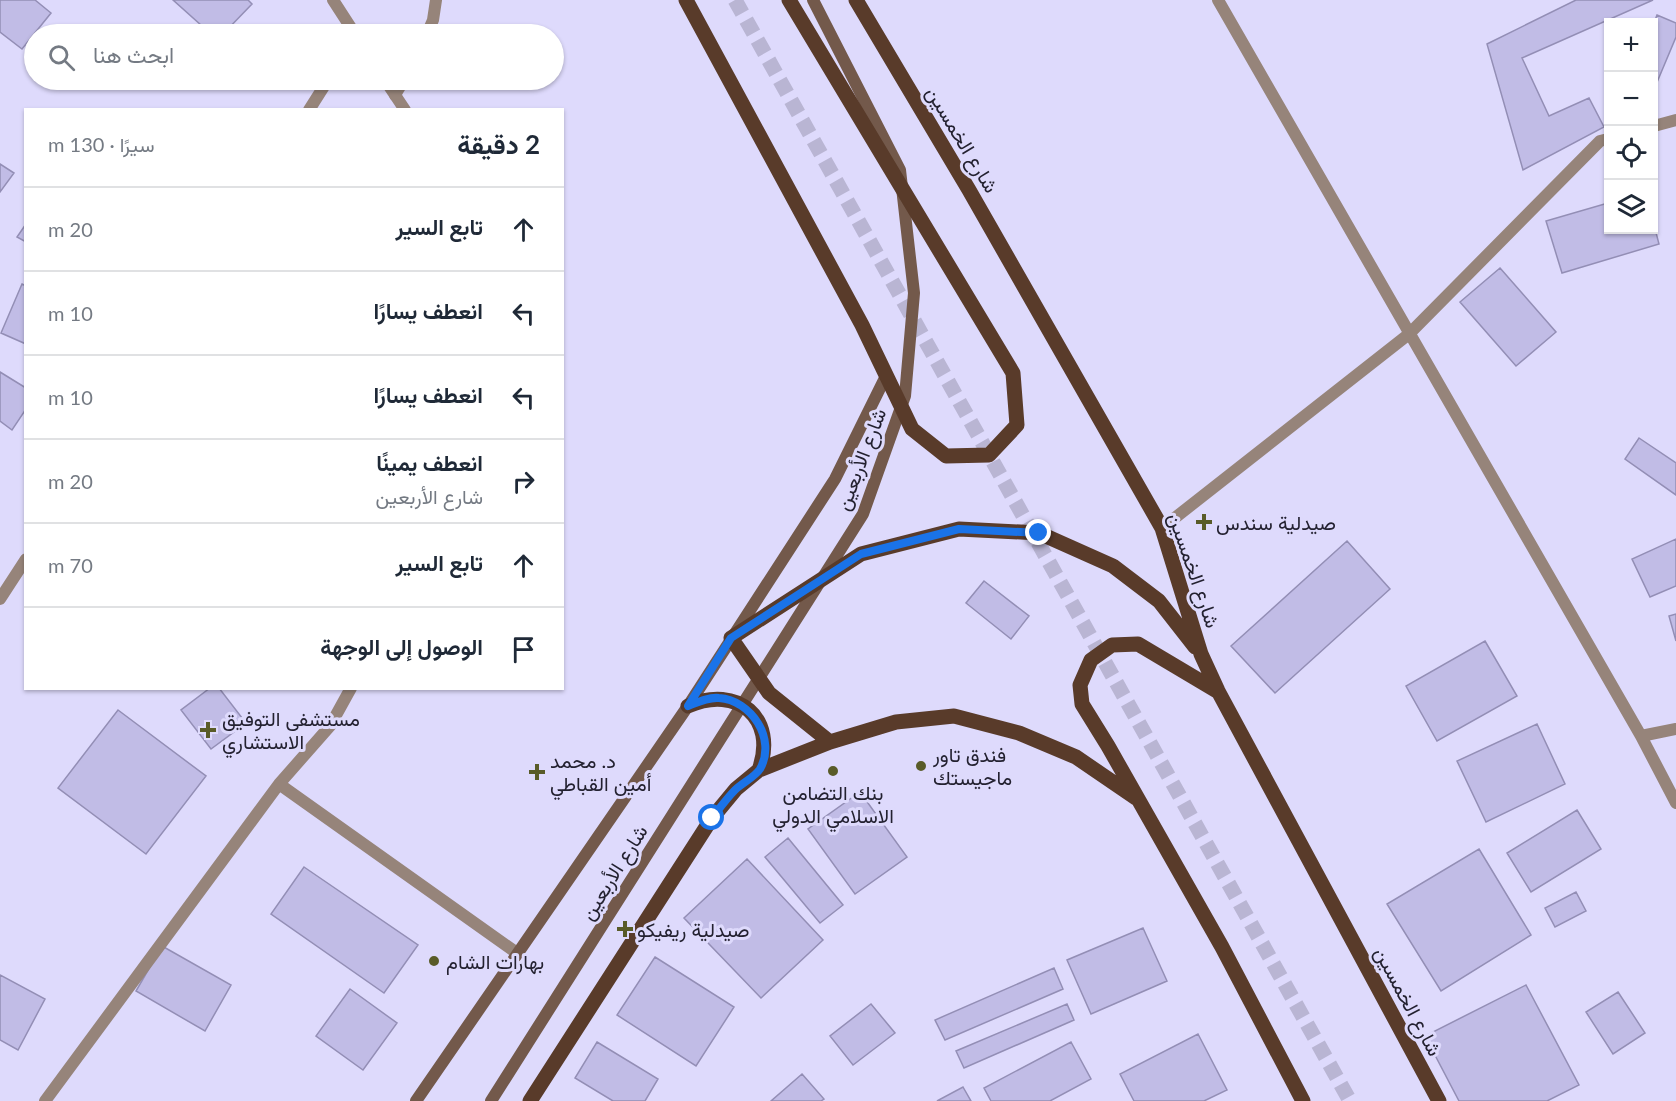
<!DOCTYPE html>
<html lang="ar">
<head>
<meta charset="utf-8">
<style>
	:root { --surface:#fff; --page:#f6f6f7; --text:#1f2937; --muted:#747a83; --line:#e0e1e3 }
	body { margin:0; font-family:Lato,Vazirmatn,sans-serif; background:var(--page); color:var(--text); direction:rtl }
	.controls { position:absolute; right:18px; top:18px; display:grid; overflow:hidden; border-radius:0px; box-shadow:0 2px 4px #0004 }
	.controls button { width:54px; height:54px; display:grid; place-items:center; padding:0; border:0; border-bottom:2px solid var(--line); background:var(--surface); color:var(--text); font:30px sans-serif }
	.stop { position:absolute; width:18px; height:18px; margin:-14px; border:4px solid #1a73e8; border-radius:50%; background:#fff }
	.stop.end { background:#1a73e8; border-color:#fff; box-shadow:0 2px 6px #0008 }
	.list { margin:0; padding:0; list-style:none }
	h2 { display:flex; justify-content:space-between; align-items:center; height:78px; margin:0; padding:0 24px; font-size:26px }
	h2 small { font-size:20px; font-weight:400; color:var(--muted) }
	.list li { display:grid; grid-template-columns:39px 1fr auto; gap:18px; align-items:center; box-sizing:border-box; height:84px; padding:0 24px; border-top:2px solid var(--line) }
	.list b { display:block; font-size:22px; white-space:nowrap }
	.list p { margin:0; font-size:20px; white-space:nowrap; color:var(--muted) }
	.list em { font-size:20px; font-style:normal; color:var(--muted) }
	.icon { flex:none; width:33px; height:33px; fill:none; stroke:currentColor; stroke-width:2; stroke-linecap:round; stroke-linejoin:round }
	.map { position:relative; flex:none; width:1676px; height:1101px; overflow:hidden; direction:ltr }
	.search { position:absolute; background:var(--surface); box-shadow:0 2px 4px #0004; left:24px; top:24px; width:540px; height:66px; display:flex; align-items:center; gap:15px; box-sizing:border-box; padding:0 21px; border-radius:33px; color:var(--muted); font-size:22px }
	.panel { position:absolute; background:var(--surface); box-shadow:0 2px 4px #0004; left:24px; top:108px; width:540px; height:582px; border-radius:0px; direction:rtl }
	.map>svg:first-child { display:block }
	.building { fill:#c1bce6; stroke:#938eb5; stroke-width:1.5 }
	.lines { fill:none; stroke-linecap:round; stroke-linejoin:round }
	.primary-tunnel { stroke:#b9b5d3; stroke-width:15; stroke-dasharray:15 8; stroke-linecap:butt }
	.lane { stroke:#96847a; stroke-width:12 }
	.street { stroke:#96847a; stroke-width:12 }
	.secondary { stroke:#73594b; stroke-width:12 }
	.primary { stroke:#593b2a; stroke-width:15 }
	.route { stroke:#1a73e8; stroke-width:8 }
	.poi-dot { fill:#595b28; stroke:#dedafc; stroke-width:2 }
	.labels { text-anchor:middle; dominant-baseline:central; stroke-width:6; stroke-linejoin:round; paint-order:stroke }
	.street-label { font-size:20px; fill:#232130; stroke:#dedafc }
	.poi-label { font-size:20px; fill:#232130; stroke:#dedafc; text-anchor:start }
</style>
</head>
<body>
<div class="map">
<svg width="1676" height="1101" viewBox="0 0 1676 1101">
	<rect width="100%" height="100%" fill="#dedafc"/>
	<path class="building" d="M0 0H35L51 13 22 49 0 32Z
		M173 0H248L252 4 223 34H211Z
		M1576 0H1653L1522 58 1549 116 1589 98 1604 127 1523 170 1487 44Z
		M1657 15 1676 23V37L1655 87H1654V23Z
		M0 164 14 173 0 192Z
		M1608 203V230H1654V225L1659 244 1562 273 1546 221Z
		M26 224V242L17 237Z
		M1500 268 1556 332 1516 366 1460 302Z
		M22 284 26 286V344L1 333Z
		M0 372 26 388V409L12 430 0 421Z
		M1639 438 1676 463V495L1625 459Z
		M1676 539V586L1650 597 1632 559Z
		M1347 541 1390 589 1275 693 1231 646Z
		M984 581 1029 616 1011 639 966 603Z
		M1676 614V641L1669 616Z
		M1485 641 1517 696 1437 741 1406 686Z
		M210 688H219L246 723 211 749 181 710Z
		M118 710 206 776 146 854 58 788Z
		M1537 724 1565 784 1486 822 1457 761Z
		M860 792 907 857 855 894 808 829Z
		M1577 810 1601 849 1531 892 1507 853Z
		M788 838 843 905 820 923 765 857Z
		M1479 849 1531 935 1441 991 1387 904Z
		M747 859 823 940 761 998 684 918Z
		M304 867 418 945 384 993 271 914Z
		M1576 892 1586 911 1555 927 1545 908Z
		M1143 928 1167 981 1091 1014 1067 960Z
		M162 946 231 985 205 1031 136 991Z
		M655 957 734 1007 696 1066 617 1015Z
		M1054 968 1063 989 945 1040 935 1020Z
		M0 975 45 999 18 1050 0 1040Z
		M1526 985 1579 1085 1547 1101H1459L1425 1036Z
		M350 989 397 1023 363 1070 316 1036Z
		M1618 992 1645 1033 1613 1054 1586 1012Z
		M871 1004 895 1033 853 1065 830 1036Z
		M1067 1004 1074 1020 964 1068 956 1051Z
		M1198 1034 1227 1090 1204 1101H1134L1120 1074Z
		M597 1042 658 1079 645 1101H613L575 1078Z
		M1071 1042 1091 1079 1050 1101H991L984 1088Z
		M802 1074 824 1099 821 1101H771Z
		M963 1087 971 1101H937Z"/>
	<g class="lines">
		<path class="primary-tunnel" d="M735 0 1350 1101"/>
		<path class="lane" d="M427 34 433 20 436 0
			M395 95 404 80"/>
		<path class="street" d="M333 0 355 34
			M1218 0 1641 736 1676 803
			M385 80 405 110
			M309 110 328 80
			M1654 126 1676 120
			M1162 528 1409 334 1600 141 1608 139
			M0 599 26 559
			M1641 736 1676 729
			M279 784 517 953
			M45 1101 279 784 330 726 351 688"/>
		<path class="secondary" d="M416 1101 688 706 835 479 886 376 883 370
			M491 1101 863 514 905 396 914 293 900 170 813 0"/>
		<path class="primary" d="M686 0 862 325 912 429 946 456 989 455 1017 425 1013 373 789 0
			M856 0 969 190 1162 528 1201 654 1218 691 1439 1101
			M1217 691 1138 644 1112 645 1091 660 1080 685 1082 704 1108 746 1222 947 1303 1101
			M688 706C737 684 778 718 759 770
			M830 742 769 693 731 638 861 554 959 529 1039 533 1113 566 1159 601 1195 647
			M530 1101 712 818 736 789 759 770 830 742 896 722 954 716 1019 733 1076 757 1136 798"/>
	</g>
	<g class="lines">
		<path class="route" d="M712 818C719 809 727 798 735 790 742 783 755 777 760 769 777 739 751 700 719 698 708 697 698 702 688 706L731 638 861 554 959 529 1039 533"/>
	</g>
	<g class="poi-dot">
		<path d="M1201 513h6v6h6v6h-6v6h-6v-6h-6v-6h6z"/>
		<path d="M205 721h6v6h6v6h-6v6h-6v-6h-6v-6h6z"/>
		<circle cx="921" cy="766" r="6"/>
		<circle cx="833" cy="771" r="6"/>
		<path d="M534 763h6v6h6v6h-6v6h-6v-6h-6v-6h6z"/>
		<path d="M622 920h6v6h6v6h-6v6h-6v-6h-6v-6h6z"/>
		<circle cx="434" cy="961" r="6"/>
	</g>
	<g class="labels">
		<g class="street-label">
			<text transform="translate(963 139) rotate(59)">شارع الخمسين</text>
			<text transform="translate(860 459) rotate(-69)">شارع الأربعين</text>
			<text transform="translate(1195 570) rotate(71)">شارع الخمسين</text>
			<text transform="translate(613 872) rotate(-58)">شارع الأربعين</text>
			<text transform="translate(1409 1001) rotate(62)">شارع الخمسين</text>
		</g>
		<g class="poi-label">
			<text x="1216" y="522">صيدلية سندس</text>
			<text x="222" y="718">مستشفى التوفيق<tspan x="222" dy="23">الاستشاري</tspan></text>
			<text x="933" y="754">فندق تاور<tspan x="933" dy="23">ماجيستك</tspan></text>
			<text x="550" y="760">د. محمد<tspan x="550" dy="23">أمين القباطي</tspan></text>
			<text x="833" y="792" text-anchor="middle">بنك التضامن<tspan x="833" dy="23">الاسلامي الدولي</tspan></text>
			<text x="637" y="929">صيدلية ريفيكو</text>
			<text x="446" y="961">بهارات الشام</text>
		</g>
	</g>
</svg>
<div class="controls">
<button>+</button>
<button>−</button>
<button><svg class="icon" aria-label="locate" viewBox="0 0 24 24"><circle cx="12" cy="12" r="6"/><path d="M12 2v4M12 18v4M2 12h4M18 12h4"/></svg></button>
<button><svg class="icon" aria-label="layers" viewBox="0 0 24 24"><path d="M12 4l9 5-9 5-9-5zM3 14l9 5 9-5"/></svg></button>
</div>
<div class="stop" style="left:712px;top:818px"></div>
<div class="stop end" style="left:1039px;top:533px"></div>
<div class="search"><svg class="icon" aria-label="search" viewBox="0 0 24 24"><circle cx="10" cy="10" r="6"/><path d="M15 15l6 6"/></svg>ابحث هنا</div>
<section class="panel">
<h2>2 دقيقة<small>سيرًا · 130 m</small></h2>
<ul class="list">
<li><svg class="icon" aria-label="ahead" viewBox="0 0 24 24"><path d="M12 20V5M6 11l6-6 6 6"/></svg><div><b>تابع السير</b></div><em>20 m</em></li>
<li><svg class="icon" aria-label="left" viewBox="0 0 24 24"><path d="M17 20v-9H6M10 6l-5 5 5 5"/></svg><div><b>انعطف يسارًا</b></div><em>10 m</em></li>
<li><svg class="icon" aria-label="left" viewBox="0 0 24 24"><path d="M17 20v-9H6M10 6l-5 5 5 5"/></svg><div><b>انعطف يسارًا</b></div><em>10 m</em></li>
<li><svg class="icon" aria-label="right" viewBox="0 0 24 24"><path d="M7 20v-9h11M14 6l5 5-5 5"/></svg><div><b>انعطف يمينًا</b><p>شارع الأربعين</p></div><em>20 m</em></li>
<li><svg class="icon" aria-label="ahead" viewBox="0 0 24 24"><path d="M12 20V5M6 11l6-6 6 6"/></svg><div><b>تابع السير</b></div><em>70 m</em></li>
<li><svg class="icon" aria-label="arrive" viewBox="0 0 24 24"><path d="M6 21V4h12l-3 4 3 4H6"/></svg><div><b>الوصول إلى الوجهة</b></div></li>
</ul>
</section>
</div>
</body>
</html>
